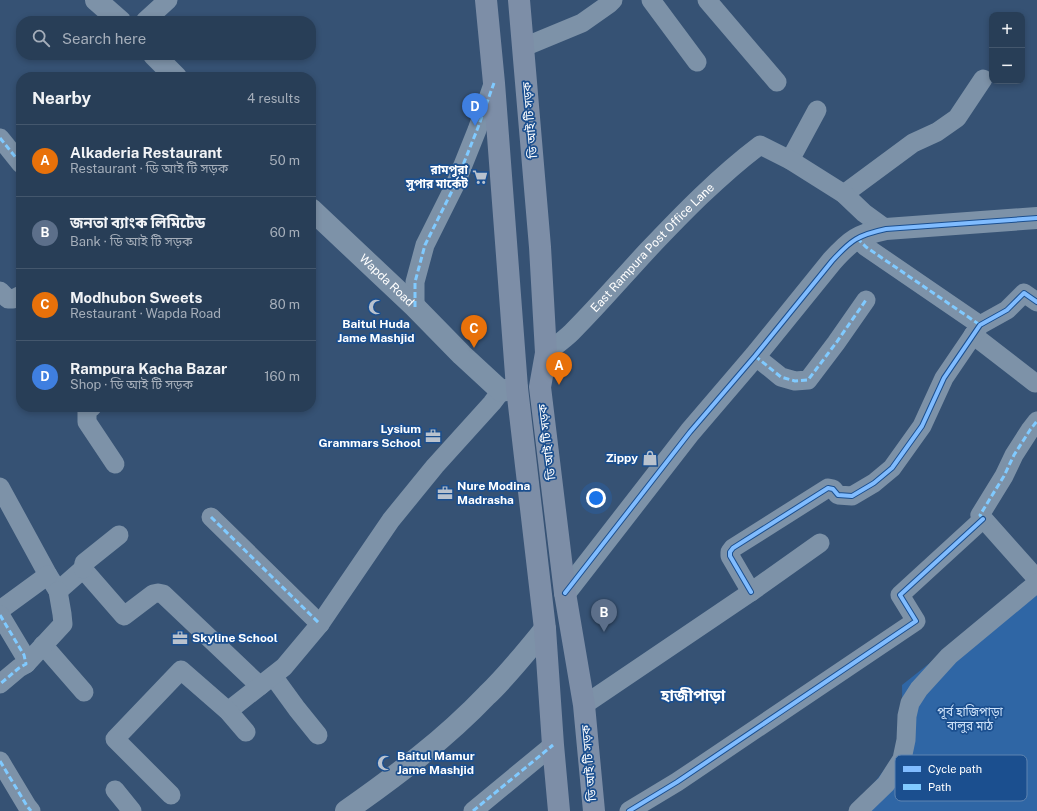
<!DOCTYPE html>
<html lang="en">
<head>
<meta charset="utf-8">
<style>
	:root { --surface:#283e57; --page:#30455d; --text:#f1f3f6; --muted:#a5aeba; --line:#44576d; --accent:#e797bd }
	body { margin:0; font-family:"Public Sans","Noto Sans Bengali",sans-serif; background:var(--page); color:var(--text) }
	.controls { position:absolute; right:12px; top:12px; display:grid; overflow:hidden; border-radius:8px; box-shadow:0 2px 6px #0003 }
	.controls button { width:36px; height:36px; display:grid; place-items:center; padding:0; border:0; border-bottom:1px solid var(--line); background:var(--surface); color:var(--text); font:20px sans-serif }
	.you { position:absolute; left:596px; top:498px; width:14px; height:14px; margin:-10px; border:3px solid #fff; border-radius:50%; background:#1a73e8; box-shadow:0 0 0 6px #1a73e833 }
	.badge { display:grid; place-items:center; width:26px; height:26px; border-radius:50%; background:var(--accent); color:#fff; font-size:13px; font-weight:700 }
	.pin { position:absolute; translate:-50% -33px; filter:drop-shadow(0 1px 2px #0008) }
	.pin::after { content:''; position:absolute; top:21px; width:14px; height:12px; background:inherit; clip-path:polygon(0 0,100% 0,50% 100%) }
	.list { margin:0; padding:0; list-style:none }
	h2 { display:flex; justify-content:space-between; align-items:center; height:52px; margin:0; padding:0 16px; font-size:17px }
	h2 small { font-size:13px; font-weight:400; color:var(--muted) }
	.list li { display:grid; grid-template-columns:26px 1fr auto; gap:12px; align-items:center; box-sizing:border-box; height:72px; padding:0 16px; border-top:1px solid var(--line) }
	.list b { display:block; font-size:15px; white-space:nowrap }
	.list p { margin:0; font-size:13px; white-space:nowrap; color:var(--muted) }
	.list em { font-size:13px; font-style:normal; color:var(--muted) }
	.icon { flex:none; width:22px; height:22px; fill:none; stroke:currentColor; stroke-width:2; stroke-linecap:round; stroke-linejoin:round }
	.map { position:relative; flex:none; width:1037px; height:811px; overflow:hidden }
	.search { position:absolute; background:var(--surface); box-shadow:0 2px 6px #0003; left:16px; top:16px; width:300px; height:44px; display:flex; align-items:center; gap:10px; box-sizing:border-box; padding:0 14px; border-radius:16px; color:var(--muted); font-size:15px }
	.panel { position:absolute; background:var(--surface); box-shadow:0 2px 6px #0003; left:16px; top:72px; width:300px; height:340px; border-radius:16px }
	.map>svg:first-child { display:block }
	.green { fill:#2f66a5 }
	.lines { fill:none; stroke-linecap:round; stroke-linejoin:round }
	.minor { stroke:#7d92a8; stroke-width:19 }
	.tertiary { stroke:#7d92a8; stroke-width:22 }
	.primary { stroke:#7d8ea7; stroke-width:22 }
	.quiet { stroke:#80caff; stroke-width:3; stroke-dasharray:6 3; stroke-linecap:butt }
	.cycleway-casing { stroke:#1b4f8f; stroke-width:6 }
	.cycleway { stroke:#80bcff; stroke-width:4 }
	.labels { text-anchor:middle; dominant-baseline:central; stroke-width:3.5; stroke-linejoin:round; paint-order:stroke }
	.street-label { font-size:12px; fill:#fff; stroke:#1b4f8f }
	.poi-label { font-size:12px; font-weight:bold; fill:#fff; stroke:#1b4f8f; text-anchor:end }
	.park-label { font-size:12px; fill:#cfe3fa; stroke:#1b4f8f }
	.district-label { font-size:16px; font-weight:bold; fill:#fff; stroke:#1b4f8f }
	.key { fill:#1b4f8f; stroke:#5f84b1; stroke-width:1 }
	.key-label { font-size:11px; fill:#fff }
</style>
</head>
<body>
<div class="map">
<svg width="1037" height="811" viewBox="0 0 1037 811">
	<rect width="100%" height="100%" fill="#365274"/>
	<path class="green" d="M1037 578V811H853L903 745 902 685Z"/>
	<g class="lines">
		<g class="minor">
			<path d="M651 0 697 62"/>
			<path d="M707 0 777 82"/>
			<path d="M145 21 168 0"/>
			<path d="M524 47 582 23 609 4 613 0"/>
			<path d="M0 138 21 164"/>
			<path d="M790 160 817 110"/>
			<path d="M844 194 913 143 937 132 957 118 983 79"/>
			<path d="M857 238 866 247 980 325"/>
			<path d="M0 291 8 299H13L21 295"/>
			<path d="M415 307V282L425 245 455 185 477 130 493 84"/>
			<path d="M973 335 1035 383"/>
			<path id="s1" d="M546 353C555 346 564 340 572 332 598 306 622 278 647 251 682 214 719 176 760 145L790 160 844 194 864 213 886 229"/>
			<path d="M755 356 781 377 795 381 808 380 836 343 866 300"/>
			<path d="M92 407 87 411V422L115 464"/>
			<path d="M1037 421 1030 430 1014 455 1004 476 980 515 1037 579"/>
			<path d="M0 487 48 575 58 591 83 569 124 616 153 594 158 593 163 594 260 686"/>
			<path d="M211 517 320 624"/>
			<path d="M83 569 84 563 119 535"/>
			<path d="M751 592 730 556V552L733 548 828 488 833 489 838 495 852 496 874 483 892 468 922 426 944 378 980 325 1007 310 1024 293 1037 302"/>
			<path d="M0 610 48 575"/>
			<path d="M0 615 24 655 26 664 19 668 0 684"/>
			<path d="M43 645 84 692"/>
			<path d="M26 664 63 624 62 614 58 591"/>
			<path d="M273 676 297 709 318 735"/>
			<path d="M584 705 751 592 820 543"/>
			<path d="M228 711 284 667 320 624 391 520 435 466 492 403 501 391"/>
			<path d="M0 761 27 806 31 811"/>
			<path d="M115 790 132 811"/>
			<path d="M171 795 115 739 181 670 228 711 246 732"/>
			<path d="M473 811 553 745"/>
			<path d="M629 811 677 782 916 621 900 595 983 519"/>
			<path d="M858 811 886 784 902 759 906 740 907 716 910 703 919 689 949 656 1037 583"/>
		</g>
		<g class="tertiary">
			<path d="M96 0 120 21"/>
			<path d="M154 55 176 77"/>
			<path id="s2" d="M311 209 415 307 462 355 501 391 517 388"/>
			<path d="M565 593 690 432 755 356 832 261C851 240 858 235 886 229L1037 218"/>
			<path d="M346 811C396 776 445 739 487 695 508 675 527 651 545 629"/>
		</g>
		<path class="primary" d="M486 0 494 83 517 388 545 629 553 745 559 811
			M519 0 540 247 546 353 540 387 565 593 584 705 594 811"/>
		<path class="quiet" d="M0 138 21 164
			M857 238 866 247 980 325
			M415 307V282L425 245 455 185 477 130 494 83
			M755 356 781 377 795 381 808 380 836 343 866 300
			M211 517 320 624
			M983 519 980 515 1004 476 1014 455 1030 430 1037 421
			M0 615 24 655 26 664 19 668 0 684
			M0 761 27 806 31 811
			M473 811 553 745"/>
		<g class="cycleway-casing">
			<path id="cycleway" d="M751 592 730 556V552L733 548 828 488 833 489 838 495 852 496 874 483 892 468 922 426 944 378 980 325 1007 310 1024 293 1037 302
				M565 593 690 432 755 356 832 261C851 240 858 235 886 229L1037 218
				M629 811 677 782 916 621 900 595 983 519"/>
		</g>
		<use href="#cycleway" class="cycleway"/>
	</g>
	<defs>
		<g id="supermarket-bare" transform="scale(1.2)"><path d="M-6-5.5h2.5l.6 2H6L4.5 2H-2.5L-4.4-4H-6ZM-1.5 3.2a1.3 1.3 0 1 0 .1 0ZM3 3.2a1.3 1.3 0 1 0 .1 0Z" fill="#b9c2ce" stroke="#1b4f8f" stroke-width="2.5" paint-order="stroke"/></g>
		<g id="mosque-bare" transform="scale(1.2)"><path d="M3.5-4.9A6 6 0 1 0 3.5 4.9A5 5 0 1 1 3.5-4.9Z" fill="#b9c2ce" stroke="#1b4f8f" stroke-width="2.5" paint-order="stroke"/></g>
		<g id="office-bare" transform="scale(1.2)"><path d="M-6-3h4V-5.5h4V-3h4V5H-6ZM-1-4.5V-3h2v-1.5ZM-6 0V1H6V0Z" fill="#b9c2ce" stroke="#1b4f8f" stroke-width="2.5" paint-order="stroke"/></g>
		<g id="shop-bare" transform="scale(1.2)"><path d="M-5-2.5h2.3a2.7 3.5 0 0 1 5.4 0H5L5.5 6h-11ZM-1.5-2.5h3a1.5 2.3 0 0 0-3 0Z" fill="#b9c2ce" stroke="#1b4f8f" stroke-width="2.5" paint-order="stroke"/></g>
	</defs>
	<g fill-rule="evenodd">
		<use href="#supermarket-bare" x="480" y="177"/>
		<use href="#mosque-bare" x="376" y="307"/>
		<use href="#office-bare" x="433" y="436"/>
		<use href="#shop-bare" x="650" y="458"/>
		<use href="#office-bare" x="445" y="493"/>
		<use href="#office-bare" x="180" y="638"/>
		<use href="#mosque-bare" x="385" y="763"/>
	</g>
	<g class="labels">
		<g class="street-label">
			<text transform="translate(530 120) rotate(-95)">ডি আই টি সড়ক</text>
			<text stroke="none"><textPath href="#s1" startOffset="150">East Rampura Post Office Lane</textPath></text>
			<text stroke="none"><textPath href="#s2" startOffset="104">Wapda Road</textPath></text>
			<text transform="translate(547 442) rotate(-97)">ডি আই টি সড়ক</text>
			<text transform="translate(589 763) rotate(-95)">ডি আই টি সড়ক</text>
		</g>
		<g class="poi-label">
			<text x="468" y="170">রামপুরা<tspan x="468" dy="14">সুপার মার্কেট</tspan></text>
			<text x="376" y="324" text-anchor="middle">Baitul Huda<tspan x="376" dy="14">Jame Mashjid</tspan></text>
			<text x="421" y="429">Lysium<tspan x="421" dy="14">Grammars School</tspan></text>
			<text x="638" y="458">Zippy</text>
			<text x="457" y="486" text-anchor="start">Nure Modina<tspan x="457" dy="14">Madrasha</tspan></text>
			<text x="192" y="638" text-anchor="start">Skyline School</text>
			<text x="397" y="756" text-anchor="start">Baitul Mamur<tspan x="397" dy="14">Jame Mashjid</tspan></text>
		</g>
		<g class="park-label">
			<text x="970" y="712">পূর্ব হাজিপাড়া<tspan x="970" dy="14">বালুর মাঠ</tspan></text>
		</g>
		<g class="district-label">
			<text x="693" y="695">হাজীপাড়া</text>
		</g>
	</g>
	<rect x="895" y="755" width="132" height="46" rx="6" class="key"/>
	<rect x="903" y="766" width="18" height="6" fill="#80bcff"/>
	<rect x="903" y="784" width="18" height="6" fill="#80caff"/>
	<g class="key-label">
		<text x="928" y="773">Cycle path</text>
		<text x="928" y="791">Path</text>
	</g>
</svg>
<div class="controls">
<button>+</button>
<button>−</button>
</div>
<div class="you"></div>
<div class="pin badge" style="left:559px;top:385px;background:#e8710a">A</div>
<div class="pin badge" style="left:604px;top:632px;background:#5c6f8a">B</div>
<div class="pin badge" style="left:474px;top:348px;background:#e8710a">C</div>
<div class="pin badge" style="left:475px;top:126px;background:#3f7fe0">D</div>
<div class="search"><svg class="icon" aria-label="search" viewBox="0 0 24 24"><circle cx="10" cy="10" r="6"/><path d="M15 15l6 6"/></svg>Search here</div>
<section class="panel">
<h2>Nearby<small>4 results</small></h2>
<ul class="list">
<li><span class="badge" style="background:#e8710a">A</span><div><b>Alkaderia Restaurant</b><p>Restaurant · ডি আই টি সড়ক</p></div><em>50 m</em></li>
<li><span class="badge" style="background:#5c6f8a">B</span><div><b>জনতা ব্যাংক লিমিটেড</b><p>Bank · ডি আই টি সড়ক</p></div><em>60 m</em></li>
<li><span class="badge" style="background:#e8710a">C</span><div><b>Modhubon Sweets</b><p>Restaurant · Wapda Road</p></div><em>80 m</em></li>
<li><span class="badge" style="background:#3f7fe0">D</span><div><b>Rampura Kacha Bazar</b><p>Shop · ডি আই টি সড়ক</p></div><em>160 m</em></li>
</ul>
</section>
</div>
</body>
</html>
